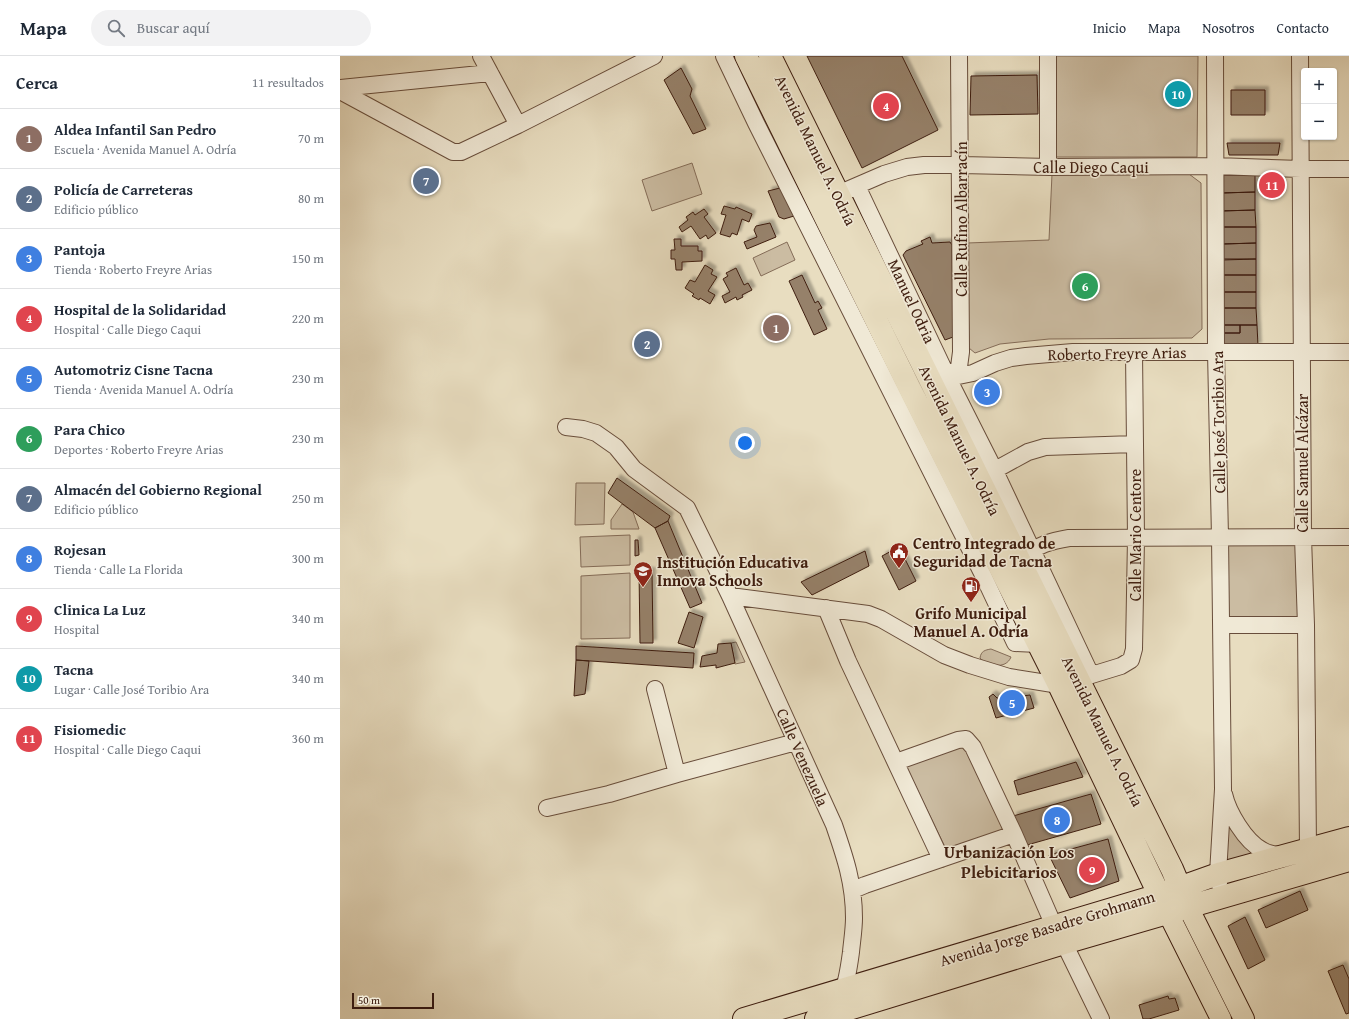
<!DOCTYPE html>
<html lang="es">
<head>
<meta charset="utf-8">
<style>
	:root { --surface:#fff; --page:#f2f2f3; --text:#1f2937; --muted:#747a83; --line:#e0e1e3; --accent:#8f2418 }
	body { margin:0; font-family:"Gentium Book Plus",serif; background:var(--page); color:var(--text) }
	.controls { position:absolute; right:12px; top:12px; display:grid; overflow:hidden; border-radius:4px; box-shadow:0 1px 3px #0004 }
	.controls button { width:36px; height:36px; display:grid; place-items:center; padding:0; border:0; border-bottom:1px solid var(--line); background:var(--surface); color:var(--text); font:20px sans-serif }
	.scale { position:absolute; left:12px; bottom:10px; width:82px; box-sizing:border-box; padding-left:4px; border:2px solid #3e1d0f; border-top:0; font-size:11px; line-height:14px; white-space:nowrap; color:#3e1d0f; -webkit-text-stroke:3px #f0e9d6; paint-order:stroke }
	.you { position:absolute; left:405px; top:387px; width:14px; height:14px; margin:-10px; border:3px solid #fff; border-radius:50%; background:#1a73e8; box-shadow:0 0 0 6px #1a73e833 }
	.badge { display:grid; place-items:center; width:26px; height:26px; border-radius:50%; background:var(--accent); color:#fff; font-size:13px; font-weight:700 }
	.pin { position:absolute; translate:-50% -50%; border:2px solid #fff; box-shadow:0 1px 4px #0006 }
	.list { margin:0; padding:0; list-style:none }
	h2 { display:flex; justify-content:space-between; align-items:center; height:52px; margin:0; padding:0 16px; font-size:17px }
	h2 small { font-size:13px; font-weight:400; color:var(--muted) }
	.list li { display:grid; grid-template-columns:26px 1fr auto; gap:12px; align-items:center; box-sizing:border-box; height:60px; padding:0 16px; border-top:1px solid var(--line) }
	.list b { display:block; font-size:15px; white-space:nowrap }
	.list p { margin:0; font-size:13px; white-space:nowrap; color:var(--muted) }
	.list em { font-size:13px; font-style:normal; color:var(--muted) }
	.icon { flex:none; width:22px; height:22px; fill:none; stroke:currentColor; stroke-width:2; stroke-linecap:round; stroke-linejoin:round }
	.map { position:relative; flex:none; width:1009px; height:963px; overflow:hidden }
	header { display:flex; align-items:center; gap:24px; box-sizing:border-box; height:56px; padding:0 20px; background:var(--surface); border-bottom:1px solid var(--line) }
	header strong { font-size:19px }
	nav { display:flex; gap:22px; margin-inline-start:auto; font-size:14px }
	.search { width:280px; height:36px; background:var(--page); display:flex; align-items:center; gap:10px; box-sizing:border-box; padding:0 14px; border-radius:22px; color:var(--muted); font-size:15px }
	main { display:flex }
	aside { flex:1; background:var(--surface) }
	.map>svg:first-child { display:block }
	.green { fill:#cbbca2; stroke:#846c58 }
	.building { fill:#96816b; stroke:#3e1d0f; filter:url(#shadow) }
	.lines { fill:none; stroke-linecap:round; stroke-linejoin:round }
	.minor-casing { stroke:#684d3b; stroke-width:18 }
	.major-casing { stroke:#3e1d0f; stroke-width:22 }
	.highway-casing { stroke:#3e1d0f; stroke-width:24 }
	.minor { stroke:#f0e9d6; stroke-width:16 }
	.major { stroke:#e8ddc0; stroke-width:20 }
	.highway { stroke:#e8ddc0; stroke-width:22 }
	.labels { text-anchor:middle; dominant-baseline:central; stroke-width:3; stroke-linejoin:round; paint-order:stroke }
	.street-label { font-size:16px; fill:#3e1d0f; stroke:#f0e9d6 }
	.poi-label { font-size:16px; font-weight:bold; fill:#3e1d0f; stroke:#f0e9d6; text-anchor:start }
	.neighbourhood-label { font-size:17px; font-weight:bold; fill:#3e1d0f; stroke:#f0e9d6 }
</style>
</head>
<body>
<header>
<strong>Mapa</strong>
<div class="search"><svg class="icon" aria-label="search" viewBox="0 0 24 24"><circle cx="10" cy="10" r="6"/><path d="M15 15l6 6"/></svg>Buscar aquí</div>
<nav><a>Inicio</a><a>Mapa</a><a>Nosotros</a><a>Contacto</a></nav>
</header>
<main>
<aside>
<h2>Cerca<small>11 resultados</small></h2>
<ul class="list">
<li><span class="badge" style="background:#8d6e63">1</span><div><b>Aldea Infantil San Pedro</b><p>Escuela · Avenida Manuel A. Odría</p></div><em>70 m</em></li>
<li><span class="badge" style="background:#5c6f8a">2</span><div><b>Policía de Carreteras</b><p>Edificio público</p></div><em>80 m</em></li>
<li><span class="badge" style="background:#3f7fe0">3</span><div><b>Pantoja</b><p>Tienda · Roberto Freyre Arias</p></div><em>150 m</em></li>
<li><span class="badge" style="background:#e0444e">4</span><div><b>Hospital de la Solidaridad</b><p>Hospital · Calle Diego Caqui</p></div><em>220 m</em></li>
<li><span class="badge" style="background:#3f7fe0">5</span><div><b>Automotriz Cisne Tacna</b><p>Tienda · Avenida Manuel A. Odría</p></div><em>230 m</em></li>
<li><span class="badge" style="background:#2e9e5b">6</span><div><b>Para Chico</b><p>Deportes · Roberto Freyre Arias</p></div><em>230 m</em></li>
<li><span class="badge" style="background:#5c6f8a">7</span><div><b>Almacén del Gobierno Regional</b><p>Edificio público</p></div><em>250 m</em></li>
<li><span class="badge" style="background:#3f7fe0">8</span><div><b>Rojesan</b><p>Tienda · Calle La Florida</p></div><em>300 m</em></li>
<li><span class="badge" style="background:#e0444e">9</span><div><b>Clinica La Luz</b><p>Hospital</p></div><em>340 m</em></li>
<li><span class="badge" style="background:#0f9aa8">10</span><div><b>Tacna</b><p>Lugar · Calle José Toribio Ara</p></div><em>340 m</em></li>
<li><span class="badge" style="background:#e0444e">11</span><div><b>Fisiomedic</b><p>Hospital · Calle Diego Caqui</p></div><em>360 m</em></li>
</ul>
</aside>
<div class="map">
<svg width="1009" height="963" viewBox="0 0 1009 963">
	<defs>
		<filter id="shadow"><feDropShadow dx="3.5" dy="-3.5" stdDeviation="1" flood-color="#0004"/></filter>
	</defs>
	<rect width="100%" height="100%" fill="#e8ddc0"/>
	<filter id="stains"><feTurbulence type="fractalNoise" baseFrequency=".005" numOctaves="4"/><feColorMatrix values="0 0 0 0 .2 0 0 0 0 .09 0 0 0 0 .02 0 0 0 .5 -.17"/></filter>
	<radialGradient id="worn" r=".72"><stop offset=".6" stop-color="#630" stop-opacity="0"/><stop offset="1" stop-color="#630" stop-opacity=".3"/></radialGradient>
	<path class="green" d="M715 0H858L857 101H715Z
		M352 107 362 138 312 155 302 124Z
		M712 118H849L861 127 862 273 852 282 709 283 660 288 635 297 629 292 627 187 709 184Z
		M447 186 455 204 421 220 413 202Z
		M236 427H265L264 468 235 469Z
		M282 448 293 456 299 473H271V464Z
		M290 479V509L241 511 240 481Z
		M958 486 960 564 888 563 887 488Z
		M290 517V582L241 583V520Z
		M396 586 405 606 395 608 391 587Z
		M651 593 671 601C666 614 647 610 640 602 641 595 645 594 651 593Z
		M623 688 664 775 606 793 565 708Z
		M884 764 889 765 914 799 886 809Z"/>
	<path class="building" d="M467 0H562L598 74 522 112Z
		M341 12 352 33 350 40 366 73 353 78 324 24Z
		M697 19 698 58 630 59 631 20Z
		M891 34H925V59H891Z
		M887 87H940L938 99H889Z
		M882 119H915V136L882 137Z
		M440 132 454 160 444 163 439 161 428 135Z
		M915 136V154L880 155V137Z
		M384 150 395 153 396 151 412 158 409 166 402 163 397 179 392 177 390 181 380 178 386 159 381 158Z
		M364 153 368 158 364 161 376 177 368 183 366 179 360 183 351 170 342 176 339 171 348 164 346 161 353 156 355 159Z
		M915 154 916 171H880V155Z
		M430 167 436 181 407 193 404 186 417 181 414 174 416 170Z
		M883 171H916V187L883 188Z
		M590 181 592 187 610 186 612 189 613 281 605 284 563 199 566 195 583 188 581 185Z
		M334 183H341V190H358V195H362V205L342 206V214H336L335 203H331V194H335Z
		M916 187V203H882V188Z
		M916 203V219H882V204Z
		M365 209 373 214 371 218 377 221 368 235 375 239 370 248 360 242 359 244 352 240 354 238 345 232 350 224 355 226Z
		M396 212 404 229 408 227 412 234 402 239 403 241 397 244 396 241 385 247 382 240 390 236 383 223 388 220 386 217Z
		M462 219 475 247 478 245 482 252 478 254 487 273 474 279 449 225Z
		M882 219H916V236H884Z
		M884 236H916V252H883Z
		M883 252H916L917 269H883Z
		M883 269H900V277H883Z
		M900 269H917L918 290H885L882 287 881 277H900Z
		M277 422 330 460 328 465 315 472 268 437Z
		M328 465 362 547 350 552 315 472Z
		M295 484H298L299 499 295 500Z
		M559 491 576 525 559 534 542 500Z
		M525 495 529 510 472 539 461 526Z
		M299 515H312L313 587H300Z
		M349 556 363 561 354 592 338 587Z
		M391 587 395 607 376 612V609L360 611 362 600 377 597 378 588Z
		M236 590 354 597 353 612 236 604Z
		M236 604 249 605 245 638 234 640Z
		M653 638 657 642H667L690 639 694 652 656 662 649 641Z
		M736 706 743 721 678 739 674 725Z
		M751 738 761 768 687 789 673 760Z
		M768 783 779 825 730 842 709 799Z
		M960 835 968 854 926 872 918 854Z
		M905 861 925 904 908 913 888 870Z
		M1003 909 1009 923V957L1006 958 988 915Z
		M828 940 829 943 835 942 839 954 809 963H803L799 949Z"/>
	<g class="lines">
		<g class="minor-casing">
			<path id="minor" d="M141 0 178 69
				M384 0 416 67 643 519 675 587 698 588
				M875 0 876 296 880 481 883 733 878 818 879 827
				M960 0 963 481 966 569 968 793 972 802
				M0 32 150 17
				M0 35 113 96H121L178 69 314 0
				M708 111V0
				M517 130 608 322 654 413 751 619
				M507 134 544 118 567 111 584 109H621L710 111 876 110 961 113H1009
				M608 322 619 311 621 296 619 0
				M599 324 633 317 655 307 671 302 686 300 733 296H1009
				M226 371 243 373 256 377 276 391 294 413 347 452 390 540 494 769C505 801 514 827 514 862 514 873 512 885 511 896 509 911 507 927 501 941
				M646 419 688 396 705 391 795 388
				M684 501C697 489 711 485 729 482L1009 481
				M390 540 528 558 541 563 604 599 630 609 669 621 719 629 781 610 791 604 794 593 796 482 794 296
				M486 552 508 605 601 803
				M881 569H966
				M315 633 337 718
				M556 706 618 684 626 683 633 691 674 778 714 870 724 887 761 963
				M884 738C888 756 905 785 922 794 928 798 936 799 943 799
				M207 752 269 738 337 718 456 686
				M513 834 525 829 674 778"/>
		</g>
		<g class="major-casing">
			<path id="major" d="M848 851 904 963
				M828 857 881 963"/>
		</g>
		<g class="highway-casing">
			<path id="highway" d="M406 0 569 331 719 629 828 857
				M430 0 832 813 848 851
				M404 963 819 839 878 818 1009 782
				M476 963 724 887 1009 804"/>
		</g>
		<use href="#minor" class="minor"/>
		<use href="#major" class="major"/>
		<use href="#highway" class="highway"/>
	</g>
	<defs>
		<g id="civic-pin" transform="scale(1)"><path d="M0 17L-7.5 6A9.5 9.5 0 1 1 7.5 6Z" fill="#8f2418" stroke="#f0e9d6"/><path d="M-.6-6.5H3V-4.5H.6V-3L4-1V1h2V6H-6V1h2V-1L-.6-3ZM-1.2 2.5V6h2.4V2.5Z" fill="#fff"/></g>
		<g id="school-pin" transform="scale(1)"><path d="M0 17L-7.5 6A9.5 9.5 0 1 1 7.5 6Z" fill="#8f2418" stroke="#f0e9d6"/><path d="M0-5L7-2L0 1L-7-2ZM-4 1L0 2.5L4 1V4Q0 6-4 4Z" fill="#fff"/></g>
		<g id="fuel-pin" transform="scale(1)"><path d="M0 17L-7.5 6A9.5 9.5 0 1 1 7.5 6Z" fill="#8f2418" stroke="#f0e9d6"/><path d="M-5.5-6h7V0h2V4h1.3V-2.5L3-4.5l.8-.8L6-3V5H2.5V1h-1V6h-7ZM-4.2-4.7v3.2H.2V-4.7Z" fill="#fff"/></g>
	</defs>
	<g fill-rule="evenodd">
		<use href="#civic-pin" x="559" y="496"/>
		<use href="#school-pin" x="303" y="515"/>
		<use href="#fuel-pin" x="631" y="530"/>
	</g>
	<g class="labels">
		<g class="street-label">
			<text transform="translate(476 94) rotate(64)">Avenida Manuel A. Odría</text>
			<text x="751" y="111">Calle Diego Caqui</text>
			<text transform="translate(621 163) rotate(-90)">Calle Rufino Albarracín</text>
			<text transform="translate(572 245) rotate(65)">Manuel Odria</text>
			<text transform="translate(777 297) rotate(-1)">Roberto Freyre Arias</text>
			<text transform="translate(878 366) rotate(-91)">Calle José Toribio Ara</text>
			<text transform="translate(620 384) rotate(64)">Avenida Manuel A. Odría</text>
			<text transform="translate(962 407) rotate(-90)">Calle Samuel Alcázar</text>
			<text transform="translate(795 479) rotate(-90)">Calle Mario Centore</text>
			<text transform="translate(763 675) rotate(64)">Avenida Manuel A. Odría</text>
			<text transform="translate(463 701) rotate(66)">Calle Venezuela</text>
			<text transform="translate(707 872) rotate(-17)">Avenida Jorge Basadre Grohmann</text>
		</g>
		<g class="poi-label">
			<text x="573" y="487">Centro Integrado de<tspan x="573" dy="18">Seguridad de Tacna</tspan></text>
			<text x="317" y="506">Institución Educativa<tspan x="317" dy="18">Innova Schools</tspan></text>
			<text x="631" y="557" text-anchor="middle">Grifo Municipal<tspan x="631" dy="18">Manuel A. Odría</tspan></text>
		</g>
		<g class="neighbourhood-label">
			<text x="669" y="795">Urbanización Los<tspan x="669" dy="20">Plebicitarios</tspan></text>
		</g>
	</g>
	<rect width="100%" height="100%" filter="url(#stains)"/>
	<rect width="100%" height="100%" fill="url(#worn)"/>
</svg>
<div class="controls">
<button>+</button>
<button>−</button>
</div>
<div class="scale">50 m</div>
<div class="you"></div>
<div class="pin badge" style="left:436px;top:272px;background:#8d6e63">1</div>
<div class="pin badge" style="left:307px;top:288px;background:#5c6f8a">2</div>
<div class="pin badge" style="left:647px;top:336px;background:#3f7fe0">3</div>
<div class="pin badge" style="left:546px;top:50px;background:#e0444e">4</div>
<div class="pin badge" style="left:672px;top:647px;background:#3f7fe0">5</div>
<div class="pin badge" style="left:745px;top:230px;background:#2e9e5b">6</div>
<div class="pin badge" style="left:86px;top:125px;background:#5c6f8a">7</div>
<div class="pin badge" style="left:717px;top:764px;background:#3f7fe0">8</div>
<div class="pin badge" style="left:752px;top:814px;background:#e0444e">9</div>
<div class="pin badge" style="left:838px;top:38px;background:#0f9aa8">10</div>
<div class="pin badge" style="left:932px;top:129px;background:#e0444e">11</div>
</div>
</main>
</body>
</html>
